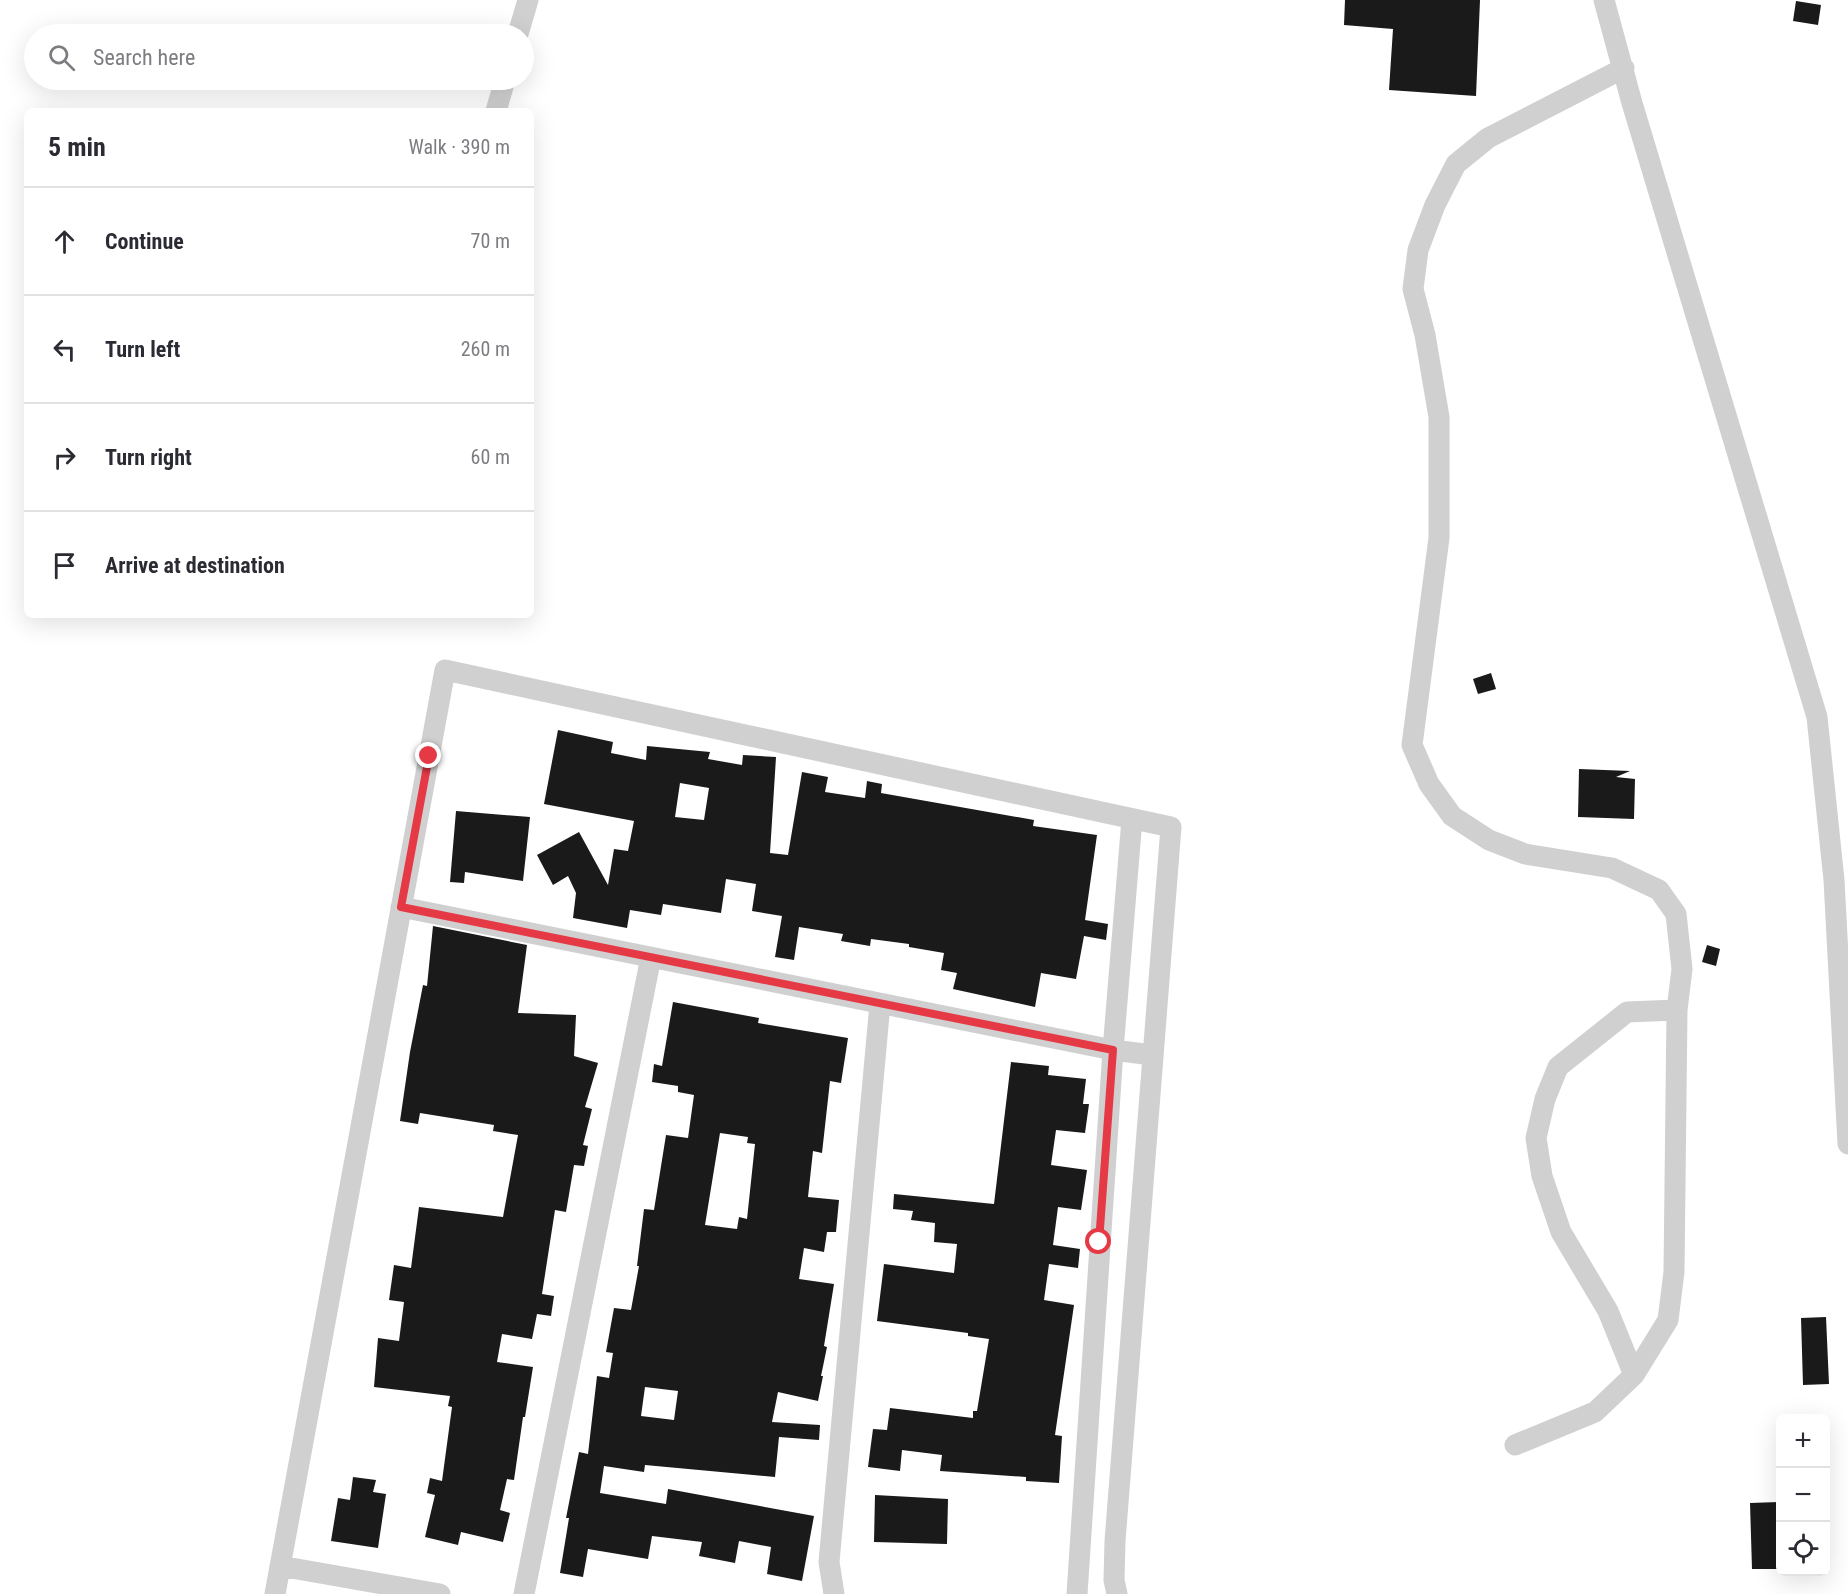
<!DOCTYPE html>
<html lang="en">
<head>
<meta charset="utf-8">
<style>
	:root { --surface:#fff; --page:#f7f7f7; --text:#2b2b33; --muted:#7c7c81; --line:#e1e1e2 }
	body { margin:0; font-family:"Roboto Condensed",sans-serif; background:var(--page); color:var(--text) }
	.controls { position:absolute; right:18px; bottom:18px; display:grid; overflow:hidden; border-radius:9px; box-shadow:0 6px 24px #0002 }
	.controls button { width:54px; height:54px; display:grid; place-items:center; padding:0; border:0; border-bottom:2px solid var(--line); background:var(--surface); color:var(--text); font:30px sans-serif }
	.stop { position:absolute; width:18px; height:18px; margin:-14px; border:4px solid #e63946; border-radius:50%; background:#fff }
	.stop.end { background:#e63946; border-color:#fff; box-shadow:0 2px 6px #0008 }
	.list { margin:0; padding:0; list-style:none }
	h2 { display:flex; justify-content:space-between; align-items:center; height:78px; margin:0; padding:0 24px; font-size:26px }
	h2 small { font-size:20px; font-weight:400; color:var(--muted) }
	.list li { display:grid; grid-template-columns:39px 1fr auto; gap:18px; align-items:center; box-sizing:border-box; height:108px; padding:0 24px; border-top:2px solid var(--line) }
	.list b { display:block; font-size:22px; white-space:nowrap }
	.list em { font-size:20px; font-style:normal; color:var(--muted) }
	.icon { flex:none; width:33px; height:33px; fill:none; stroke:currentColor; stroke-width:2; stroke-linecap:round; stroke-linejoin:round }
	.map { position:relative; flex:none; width:1848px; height:1594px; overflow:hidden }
	.search { position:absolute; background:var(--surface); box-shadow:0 6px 24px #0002; left:24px; top:24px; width:510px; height:66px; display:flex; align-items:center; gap:15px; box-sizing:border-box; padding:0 21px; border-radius:33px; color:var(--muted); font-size:22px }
	.panel { position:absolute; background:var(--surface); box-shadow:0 6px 24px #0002; left:24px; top:108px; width:510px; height:510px; border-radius:9px }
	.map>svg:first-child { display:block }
	.building { fill:#1a1a1a; fill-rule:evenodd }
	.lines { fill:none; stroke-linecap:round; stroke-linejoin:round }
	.minor { stroke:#d0d0d0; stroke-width:21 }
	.route { stroke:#e63946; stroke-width:8 }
</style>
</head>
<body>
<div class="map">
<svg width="1848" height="1594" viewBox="0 0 1848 1594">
	<rect width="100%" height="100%" fill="#fff"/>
	<path class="building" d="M1345 0H1480L1476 96 1389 90 1393 29 1344 25Z
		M1796 1 1821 5 1818 25 1793 21Z
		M1491 673 1496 689 1478 694 1473 679Z
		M558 730 613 742 611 753 646 760 647 746 710 752 708 759 742 765 743 755 776 757 770 853 788 855 802 772 828 777 825 792 865 798 867 781 882 784 881 793 1034 820 1033 826 1097 835 1085 920 1108 924 1106 940 1084 936 1076 979 1041 973 1035 1007 953 989 957 973 941 970 944 953 909 947V944L871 939 870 946 841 941 843 934 799 927 794 960 775 957 782 916 752 911 756 884 726 879 721 913 663 904 661 915 630 910 627 928 573 918 576 893 568 876 553 885 537 855 579 832 608 885 614 849 628 851 634 821 544 804ZM680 783 709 788 704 820 675 817Z
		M1579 769 1630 771 1616 777 1635 779 1634 819 1578 817Z
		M456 811 530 817 523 881 465 872 464 883 450 882Z
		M433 926 527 945 518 1013 576 1015 574 1056 598 1063 585 1107 592 1109 583 1145 588 1146 584 1166 574 1165 566 1212 555 1210 542 1294 554 1296 551 1316 537 1314 532 1339 502 1334 497 1362 533 1367 525 1417H523L514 1480 507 1479 500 1510 510 1513 503 1542 461 1532 458 1545 425 1537 435 1495 427 1493 430 1478 442 1481 452 1407 448 1406 450 1396 374 1387 378 1338 399 1341 404 1302 389 1300 394 1265 411 1268 419 1207 503 1217 518 1135 493 1131 494 1125 420 1113 418 1124 400 1121 410 1052 423 985 427 986Z
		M1707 945 1720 949 1716 966 1702 962Z
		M673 1002 759 1018 758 1023 848 1038 841 1083 830 1081 822 1153 813 1151 808 1197 839 1200 836 1232H827L824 1252 804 1248 799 1279 834 1284 824 1346 827 1347 821 1376H823L818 1401 778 1392 772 1422 820 1425 819 1440 779 1437 775 1477 645 1465 644 1472 604 1466 600 1493 666 1504 668 1489 814 1516 802 1581 767 1574 771 1547 739 1541 735 1563 699 1556 702 1542 652 1536 648 1559 588 1549 583 1577 560 1573 569 1518H566L579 1452 588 1454 597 1376 609 1378 613 1353 606 1352 614 1308 631 1310 639 1266H637L644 1209 654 1210 666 1135 688 1138 694 1095 678 1092V1086L652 1082 654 1064 662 1066ZM720 1133 748 1137 747 1143 755 1144 747 1219 739 1217 737 1229 705 1225ZM645 1387 678 1391 674 1420 641 1416Z
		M1011 1062 1049 1066 1048 1075 1086 1079 1083 1104H1089L1085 1133 1056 1130 1051 1165 1087 1170 1081 1210 1058 1207 1053 1245 1080 1249 1078 1268 1049 1264 1044 1300 1074 1305 1055 1435 1062 1436 1059 1483 1026 1481V1477L940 1471 942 1455 902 1450 900 1471 868 1467 873 1429 887 1430 890 1408 973 1418V1411H977L989 1339 968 1336V1333L877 1321 884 1264 954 1273 957 1244 934 1242 935 1223 911 1220 913 1211 893 1209 894 1194 994 1204Z
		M1826 1317 1829 1384 1803 1385 1801 1318Z
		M353 1477 376 1480 373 1492 386 1494 378 1548 331 1541 338 1498 350 1500Z
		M875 1495 948 1499 947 1544 874 1542Z
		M1779 1502 1780 1550H1778V1569H1752L1750 1503Z"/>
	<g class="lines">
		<path class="minor" d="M1604 0 1632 103 1817 717 1834 880 1848 1144
			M518 34 528 0
			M1624 68 1488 138 1456 164 1435 205 1418 250 1413 289 1425 335 1439 417V538L1412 745 1429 784 1452 816 1489 840 1525 854 1612 868 1659 890 1676 914 1682 969 1677 1010 1627 1012 1558 1067 1545 1099 1536 1138 1542 1176 1561 1232 1608 1311 1634 1375
			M496 111 505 80
			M401 907 1113 1050 1152 1055
			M1515 1445 1595 1412 1634 1375 1668 1320 1674 1272 1677 1010
			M280 1566 440 1594
			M275 1594 445 670 1171 827C1151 1065 1135 1303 1115 1541L1114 1580 1117 1594
			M524 1594 651 957
			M834 1594 829 1562 880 1004
			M1077 1594 1113 1050 1132 819"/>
	</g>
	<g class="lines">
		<path class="route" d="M429 756 401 907 1113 1050 1099 1242"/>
	</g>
</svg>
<div class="controls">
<button>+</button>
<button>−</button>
<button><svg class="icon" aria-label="locate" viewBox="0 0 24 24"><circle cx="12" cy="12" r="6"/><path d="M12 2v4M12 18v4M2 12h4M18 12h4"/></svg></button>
</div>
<div class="stop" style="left:1099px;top:1242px"></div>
<div class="stop end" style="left:429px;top:756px"></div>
<div class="search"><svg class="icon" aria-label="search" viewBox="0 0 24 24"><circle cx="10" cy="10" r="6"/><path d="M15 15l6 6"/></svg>Search here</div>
<section class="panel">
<h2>5 min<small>Walk · 390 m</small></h2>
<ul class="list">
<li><svg class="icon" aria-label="ahead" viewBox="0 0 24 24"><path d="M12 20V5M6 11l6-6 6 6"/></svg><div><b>Continue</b></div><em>70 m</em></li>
<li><svg class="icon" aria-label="left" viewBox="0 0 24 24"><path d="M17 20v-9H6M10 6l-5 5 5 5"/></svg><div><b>Turn left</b></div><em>260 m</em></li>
<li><svg class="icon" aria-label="right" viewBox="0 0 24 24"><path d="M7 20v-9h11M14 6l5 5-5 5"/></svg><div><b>Turn right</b></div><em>60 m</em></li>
<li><svg class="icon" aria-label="arrive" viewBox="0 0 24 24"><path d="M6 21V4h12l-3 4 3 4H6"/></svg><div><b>Arrive at destination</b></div></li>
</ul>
</section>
</div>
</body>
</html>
